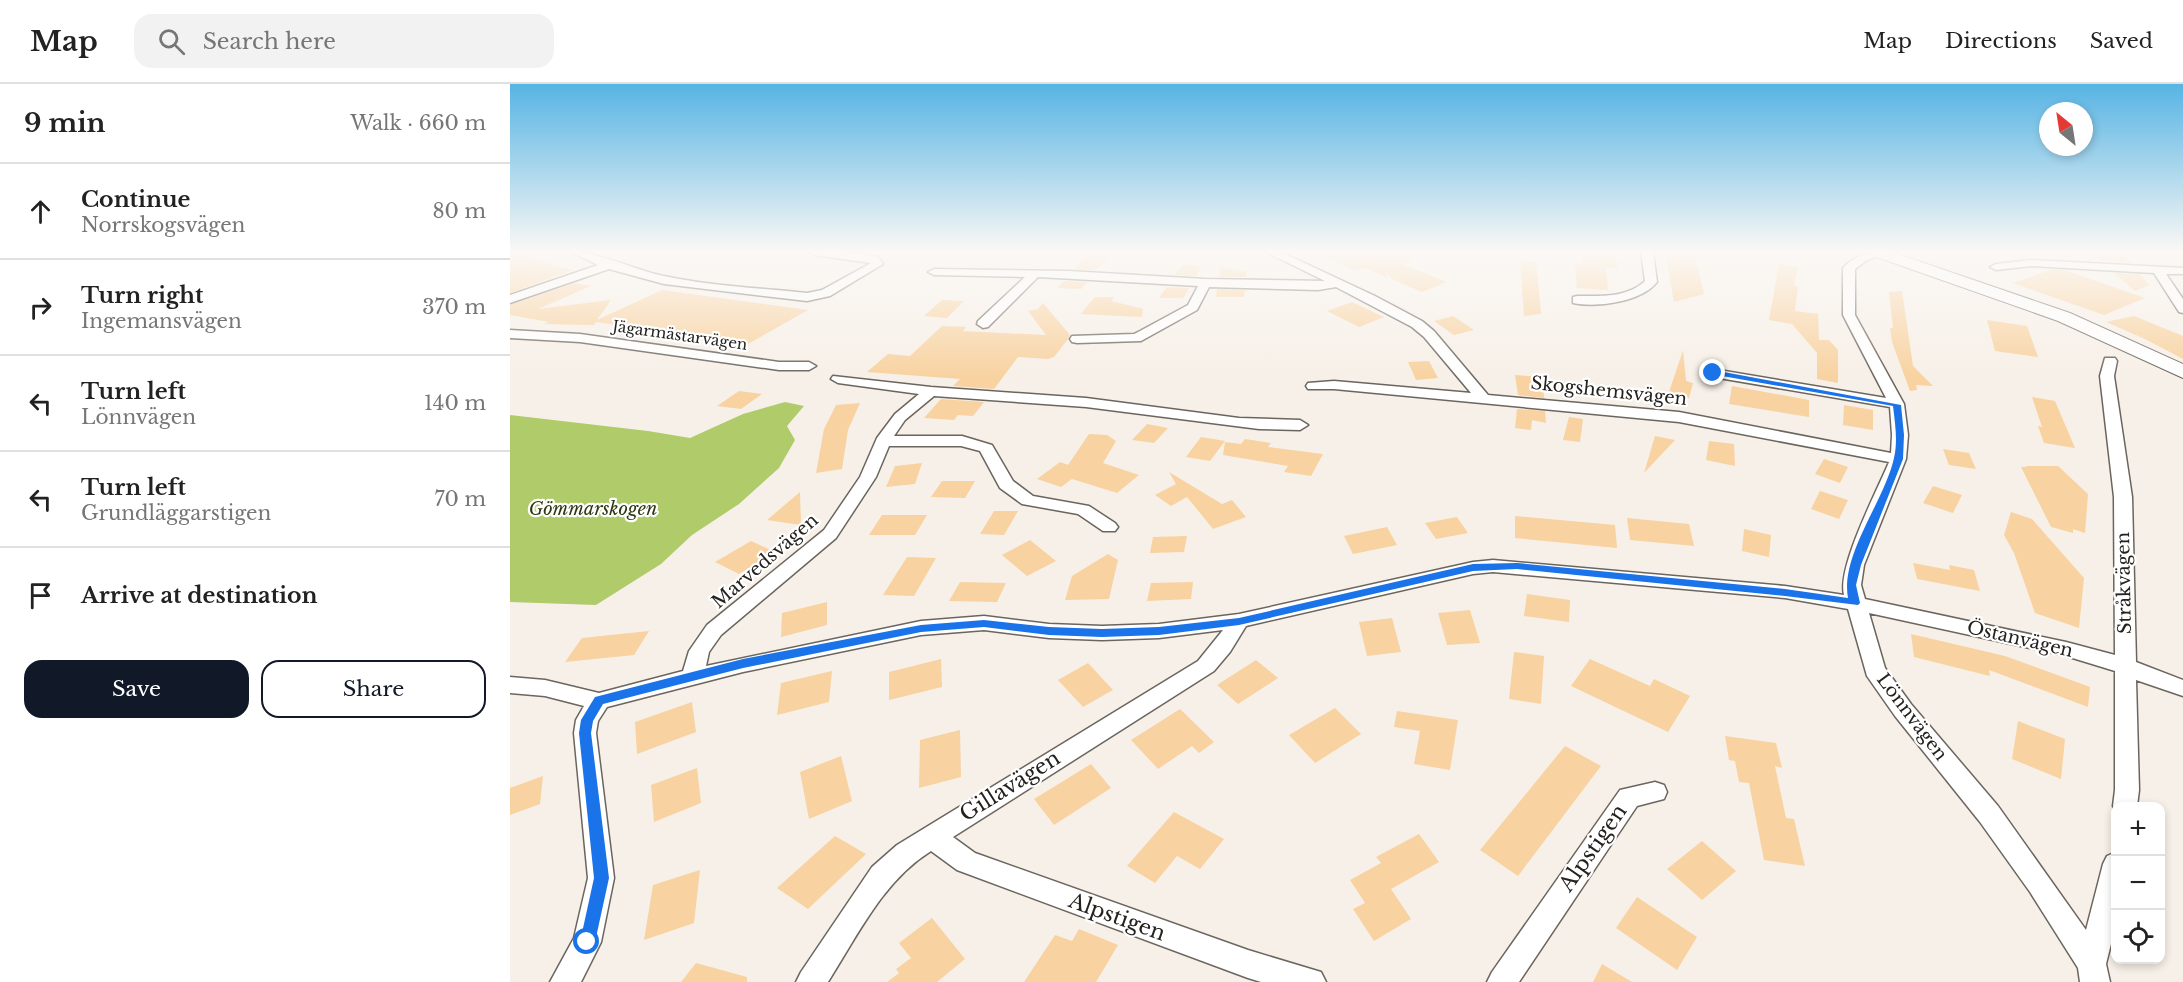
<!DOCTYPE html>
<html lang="en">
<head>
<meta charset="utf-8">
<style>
	:root { --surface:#fff; --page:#f2f2f2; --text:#222; --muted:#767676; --line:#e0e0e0; --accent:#111827 }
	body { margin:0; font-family:"Libre Baskerville",serif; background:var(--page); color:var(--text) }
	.controls { position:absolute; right:18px; bottom:18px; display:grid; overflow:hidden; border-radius:12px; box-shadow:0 3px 9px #0003 }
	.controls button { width:54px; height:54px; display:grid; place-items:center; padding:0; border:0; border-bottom:2px solid var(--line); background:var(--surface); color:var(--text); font:30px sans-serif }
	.compass { position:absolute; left:1529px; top:18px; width:54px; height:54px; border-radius:50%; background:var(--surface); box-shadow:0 3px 9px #0003; rotate:330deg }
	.stop { position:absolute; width:18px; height:18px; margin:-14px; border:4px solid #1a73e8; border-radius:50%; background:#fff }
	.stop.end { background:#1a73e8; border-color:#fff; box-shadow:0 2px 6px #0008 }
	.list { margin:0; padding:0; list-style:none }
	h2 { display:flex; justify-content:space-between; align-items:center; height:78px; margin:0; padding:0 24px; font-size:26px }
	h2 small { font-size:20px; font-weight:400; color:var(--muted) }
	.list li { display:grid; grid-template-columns:39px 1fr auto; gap:18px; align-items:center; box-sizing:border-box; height:96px; padding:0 24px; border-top:2px solid var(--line) }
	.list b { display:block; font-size:22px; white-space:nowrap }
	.list p { margin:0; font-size:20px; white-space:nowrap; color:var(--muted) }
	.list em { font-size:20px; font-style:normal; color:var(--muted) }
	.actions { display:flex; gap:12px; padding:18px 24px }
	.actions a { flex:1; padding:14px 0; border:2px solid var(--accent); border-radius:18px; text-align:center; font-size:21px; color:var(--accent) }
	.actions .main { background:var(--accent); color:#fff }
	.icon { flex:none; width:33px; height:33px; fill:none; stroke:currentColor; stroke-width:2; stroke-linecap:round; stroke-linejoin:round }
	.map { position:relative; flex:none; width:1673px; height:898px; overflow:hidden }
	header { display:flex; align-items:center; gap:36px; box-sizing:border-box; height:84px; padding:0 30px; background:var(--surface); border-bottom:2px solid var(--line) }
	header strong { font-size:28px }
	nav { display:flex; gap:33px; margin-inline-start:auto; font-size:21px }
	.search { width:420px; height:54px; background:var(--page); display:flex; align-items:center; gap:15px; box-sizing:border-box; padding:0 21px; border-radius:18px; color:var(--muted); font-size:22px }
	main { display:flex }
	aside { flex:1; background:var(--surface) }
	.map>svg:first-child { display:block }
	.forest { fill:#afcb6a }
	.building { fill:#f8d2a0 }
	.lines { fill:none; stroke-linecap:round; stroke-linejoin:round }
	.street-casing { stroke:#6b655e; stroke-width:3 }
	.secondary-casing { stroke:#6b655e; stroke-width:2 }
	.street { fill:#fff; fill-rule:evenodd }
	.secondary { fill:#fff; fill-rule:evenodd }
	.route { fill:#1a73e8 }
	.labels { text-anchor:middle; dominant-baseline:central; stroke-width:4.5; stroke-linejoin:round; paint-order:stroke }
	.far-street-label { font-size:15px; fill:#24221f; stroke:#fff }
	.street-label { font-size:18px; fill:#24221f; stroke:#fff }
	.park-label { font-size:18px; font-style:italic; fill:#2c370e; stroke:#fff }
	.near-street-label { font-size:21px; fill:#24221f; stroke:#fff }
</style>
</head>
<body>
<header>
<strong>Map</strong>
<div class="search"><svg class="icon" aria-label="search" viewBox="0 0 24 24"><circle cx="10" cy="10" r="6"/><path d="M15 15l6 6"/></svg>Search here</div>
<nav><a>Map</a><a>Directions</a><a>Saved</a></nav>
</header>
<main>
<aside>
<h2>9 min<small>Walk · 660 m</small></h2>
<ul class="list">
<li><svg class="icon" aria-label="ahead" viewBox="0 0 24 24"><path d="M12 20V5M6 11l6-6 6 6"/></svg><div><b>Continue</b><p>Norrskogsvägen</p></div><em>80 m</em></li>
<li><svg class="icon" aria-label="right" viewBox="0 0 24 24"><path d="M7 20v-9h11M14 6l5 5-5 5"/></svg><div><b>Turn right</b><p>Ingemansvägen</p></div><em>370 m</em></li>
<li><svg class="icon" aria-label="left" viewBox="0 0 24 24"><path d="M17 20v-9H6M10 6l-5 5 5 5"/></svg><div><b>Turn left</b><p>Lönnvägen</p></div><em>140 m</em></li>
<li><svg class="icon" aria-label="left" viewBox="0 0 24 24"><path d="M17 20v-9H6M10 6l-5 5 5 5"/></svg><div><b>Turn left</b><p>Grundläggarstigen</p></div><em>70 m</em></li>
<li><svg class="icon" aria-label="arrive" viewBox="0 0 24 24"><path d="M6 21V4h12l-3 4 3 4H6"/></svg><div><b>Arrive at destination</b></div></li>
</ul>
<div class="actions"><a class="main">Save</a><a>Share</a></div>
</aside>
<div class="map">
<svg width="1673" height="898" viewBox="0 0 1673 898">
	<rect width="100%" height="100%" fill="#f7f0e8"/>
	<path class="forest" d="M275 318 294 322 277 342 285 356 269 384 229 420 182 451 151 480 86 521 0 518V331L138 347 180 354 233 330Z"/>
	<path class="building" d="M803 168H907L894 181 937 198 912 208 884 196 874 186 878 194 855 184 847 187Z
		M1071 168H1105L1108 184H1096L1098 206 1067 204 1065 179 1072 180Z
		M1164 168H1184L1194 210 1164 218 1155 169 1164 170Z
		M1580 168 1614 170 1621 179 1591 177Z
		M10 171 63 186 0 209V174Z
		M575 172 598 173 587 186 564 185Z
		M1010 176 1026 177 1031 230 1014 232Z
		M672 180 692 182 686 192 665 191Z
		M1269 180 1288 183 1284 202H1288L1285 227 1308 230 1309 256H1319L1328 266V299L1307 295V269L1282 240 1259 236Z
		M711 184 737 187 736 193H709Z
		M1543 185 1554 186 1635 214 1594 231 1503 199Z
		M1604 189 1630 190 1639 201 1625 207Z
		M554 197 577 198 571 205 547 204Z
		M64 199 81 202 28 225 101 216 87 236 152 206 298 226 238 260 86 238 84 241 34 240 39 238 0 231V221Z
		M657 203 679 204 673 214H649Z
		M707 205 735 206 734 213H706Z
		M1392 207 1403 282 1423 302 1406 301 1407 306 1400 307 1382 258 1380 244H1383L1379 208Z
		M585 213H604L601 217 633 225 632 233 571 230Z
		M432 216 454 217 437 234 414 232Z
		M842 218 874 233 849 243 817 227Z
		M533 219 560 251 558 255 544 273 538 275 508 273 484 305 443 302 450 295 357 288 378 270 400 272 432 242 456 243 453 247 536 251 518 227 528 225Z
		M943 232 964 246 944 251 924 237Z
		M1624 232 1673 252V275L1635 255 1596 238Z
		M1477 236 1517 242 1528 273 1485 267Z
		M1173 266 1176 297 1183 299 1179 314 1158 311Z
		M919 277 928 294 906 296 898 278Z
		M1005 291 1033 293 1034 314 1008 311Z
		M1222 302 1299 316V333L1219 320Z
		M229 307 252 310 231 325 207 322Z
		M1522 313 1545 317 1565 364 1534 359 1528 342 1532 343Z
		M431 315 474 318 463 332 448 331 444 336 414 334Z
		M350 319 338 346 332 385 306 389 314 345 326 321Z
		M1334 321 1363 326V346L1333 341Z
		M1007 325 1035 327 1036 339 1022 336 1021 346 1005 344Z
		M1059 333 1073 335 1070 358 1053 356Z
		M637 340 658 344 644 359 622 356Z
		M579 350 597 351 606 357 593 379 629 391 607 409 562 395 551 403 527 395 550 378 558 381Z
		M1145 352 1165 356 1134 389Z
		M691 353 715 357 700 377 676 373Z
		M735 355 761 359 758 363 813 370 801 392 774 388 778 382 713 371 715 358 731 360Z
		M1199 357 1224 360 1225 382 1196 376Z
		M1433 365 1459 369 1466 385 1439 381Z
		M1314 375 1338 383 1330 399 1305 390Z
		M412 379 405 400 376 403 385 382Z
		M1515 382H1548L1578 410 1575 449 1563 445V449L1541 443 1511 383H1517Z
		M659 388 712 420 722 416 736 433 703 445 677 413 661 422 645 411 666 400Z
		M432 397H465L455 414 421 413Z
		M1423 402 1452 411 1443 429 1413 419Z
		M1310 407 1338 416 1329 435 1301 425Z
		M290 408 291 441 257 436Z
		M484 427H508L494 451 470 450Z
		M1501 428 1522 435 1574 494 1569 544 1525 529 1504 469 1494 451Z
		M372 431H417L405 451H359Z
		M1005 432 1105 441 1107 464 1005 454Z
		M947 433 958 449 926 455 915 439Z
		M1117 434 1179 440 1184 462 1120 456Z
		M877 443 887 461 843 470 834 452Z
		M1234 445 1261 451 1259 473 1232 467Z
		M677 452 674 468 640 469 643 453Z
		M520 456 546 477 517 492 492 471Z
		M241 457 265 468 229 490 205 478Z
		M598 470 608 476 599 515 555 516 562 492Z
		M397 473 426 474 404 512 373 511Z
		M1403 479 1440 486 1439 481 1464 486 1470 507 1407 495Z
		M450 498 496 499 487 518 439 517Z
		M683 498 681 515 637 517 641 499Z
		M1017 510 1060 516 1059 538 1014 532Z
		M317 518V541L271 553 272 529Z
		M960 526 970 559 937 561 928 529Z
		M882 534 891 568 857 572 849 538Z
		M139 547 124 571 55 578 72 554Z
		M1401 550 1495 572 1580 603 1578 623 1479 586 1480 592 1404 573Z
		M1004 568 1034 572 1031 620 999 615Z
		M431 575 432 603 379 616V588Z
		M1080 575 1140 602 1144 595 1180 612 1158 648 1061 602Z
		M746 576 768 594 728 620 707 601Z
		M578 579 603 606 573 623 548 596Z
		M322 587 319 618 267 631 271 599Z
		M182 618 186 648 127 670 125 638Z
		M825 624 851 650 805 679 779 651Z
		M670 625 704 658 689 669 682 662 648 685 621 656Z
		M887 627 948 636 940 686 904 680 910 647 884 643Z
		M1508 637 1555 655 1551 695 1502 675Z
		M450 646 451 693 409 704 410 656Z
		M1215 652 1266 659 1272 684 1265 682 1276 734 1284 735 1295 782 1254 776 1239 699 1229 698 1225 677 1219 676Z
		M1055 662 1091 682 1008 792 970 766Z
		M331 672 342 717 299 735 290 688Z
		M581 680 601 704 544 741 524 715Z
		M187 684 191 719 144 738 141 701Z
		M33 692 30 720 0 731V704Z
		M664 728 714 755 690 785 667 772 645 799 617 782Z
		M909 750 929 778 881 805 901 835 864 857 843 825 855 819 840 796 871 779 866 773Z
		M325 752 356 770 298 825 267 804Z
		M1192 757 1226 787 1192 816 1157 785Z
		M190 786 184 839 134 856 143 801Z
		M1127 813 1187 853 1167 886 1106 844Z
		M422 834 455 875 427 898H377L389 889 386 885 401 874 389 859Z
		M569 845 608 861 586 898H514L545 851 562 857Z
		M186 879 237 893V898H171Z
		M1092 880 1122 898H1083Z"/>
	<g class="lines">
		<g class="street-casing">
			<path id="street" d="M61 168C90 168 124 186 154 192 201 202 250 204 297 209L312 206 361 179 304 171 299 168H332L364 172 368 173 373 180 320 212 297 217 154 200 99 185 0 219V211L88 181Z
				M756 168H771L865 212 912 237 924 247 978 311 1169 328 1381 369 1382 351 1380 323 1203 293 1196 289 1203 285 1376 314 1333 231V184C1346 170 1360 168 1378 168L1357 176 1345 185V231L1394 320 1398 351 1396 375 1354 481 1351 501 1355 515 1556 558 1605 571 1604 413 1590 292 1595 274H1605L1607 277 1604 292 1622 413 1626 578 1673 596V612L1626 596 1629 706 1627 722H1606V728L1603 722 1605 706V587L1556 572 1359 529 1375 584 1401 620 1488 722 1576 846 1593 780 1597 772 1606 768V840L1596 880 1600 898H1570L1568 884 1520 808 1470 738 1385 632 1357 592 1338 525 1275 514 983 488 963 490 736 542 720 568 704 587 443 753 465 769 738 866 811 888 816 898H751L738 894 447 786 421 767C373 797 348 851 318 898H286L291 888 362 783 387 761 688 577 713 546 649 554 592 556 539 554 474 546 411 551 233 588 97 623 88 637 86 649 104 794 91 858 71 898H40L64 854 78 794 64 649 66 636 74 622 35 612 0 609V593L35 596 89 609 173 587 179 567 197 541 314 446 350 393 367 354 385 330 409 310 328 299 321 295 323 292 421 303 576 314 729 334 790 336 798 341 790 346 749 345 576 323 424 312 395 336 384 352H452L482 361 503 397 523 412 579 422 605 439 608 443 605 447H593L568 430 512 420 490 404 470 367 451 362H379L366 393 326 454 211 551 199 568 196 582 411 537 474 532 539 540 592 542 649 540 729 530 963 478 983 476 1275 502 1334 511C1327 483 1367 407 1379 378L1169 338 824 305H798L796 302 798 299 824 297 961 309 914 253 902 243 826 203 808 206 699 203 687 226 631 257 567 259 562 258 560 255 562 252 624 250 630 247 678 221 688 202 528 193 478 243 473 244 467 240 468 237 515 193 424 191 418 188 424 185 559 187 695 195 815 197Z
				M1131 168H1143L1147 198C1131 218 1087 224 1063 219V213L1067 212C1090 212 1117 214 1135 197Z
				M1521 176 1673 184V190H1656L1673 215V229L1669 228 1644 189 1521 182 1486 186 1480 183 1486 180Z
				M0 246 70 250 269 278H299L306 282 299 286H269L70 258 0 254Z
				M1145 698 1154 701 1157 708 1154 715 1127 722 1009 898H977L982 888 1110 706Z"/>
		</g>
		<g class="secondary-casing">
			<path id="secondary" d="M1359 168H1382L1560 229 1673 280V294L1548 237 1361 171Z"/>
		</g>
		<use href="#street" class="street"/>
		<use href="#secondary" class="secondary"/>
	</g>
	<linearGradient id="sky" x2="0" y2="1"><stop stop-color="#57b4e4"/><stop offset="0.57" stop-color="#fbf8f5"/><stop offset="1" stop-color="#fbf8f5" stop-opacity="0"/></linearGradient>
	<rect width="1673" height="294" fill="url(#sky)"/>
	<path class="route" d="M1203 286 1391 321 1394 351 1393 375 1351 481 1346 501 1350 519 1348 521 1275 512 1007 485 963 487 729 541 649 551 592 553 539 551 474 543 411 548 233 584 93 620 83 637 81 649 99 794 85 858 83 863 77 865 72 863 70 858 84 794 69 649 71 636 85 613 89 612 233 575 411 541 474 536 539 543 592 545 649 543 729 534 963 480 1007 479 1275 505 1338 514C1330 471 1375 416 1384 374 1388 357 1385 339 1383 322L1201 290 1200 289Z"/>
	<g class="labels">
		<g class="far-street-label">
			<text transform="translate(170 251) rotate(8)">Jägarmästarvägen</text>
		</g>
		<g class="street-label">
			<text transform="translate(1099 307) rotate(6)">Skogshemsvägen</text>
			<text transform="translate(255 477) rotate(-41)">Marvedsvägen</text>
			<text transform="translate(1614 499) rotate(-91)">Stråkvägen</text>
			<text transform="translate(1510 555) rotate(13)">Östanvägen</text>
			<text transform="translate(1402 633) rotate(53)">Lönnvägen</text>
		</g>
		<g class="park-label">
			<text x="83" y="425">Gömmarskogen</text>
		</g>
		<g class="near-street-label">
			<text transform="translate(500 702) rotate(-32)">Gillavägen</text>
			<text transform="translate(1083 764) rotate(-55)">Alpstigen</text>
			<text transform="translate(607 833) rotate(20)">Alpstigen</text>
		</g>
	</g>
</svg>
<div class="controls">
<button>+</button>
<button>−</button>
<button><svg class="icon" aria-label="locate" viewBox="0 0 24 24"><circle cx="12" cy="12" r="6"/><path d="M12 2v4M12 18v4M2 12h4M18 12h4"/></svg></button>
</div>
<svg class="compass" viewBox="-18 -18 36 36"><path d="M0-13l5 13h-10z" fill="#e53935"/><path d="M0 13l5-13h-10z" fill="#767676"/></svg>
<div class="stop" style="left:77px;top:858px"></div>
<div class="stop end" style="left:1203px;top:289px"></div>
</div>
</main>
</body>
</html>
